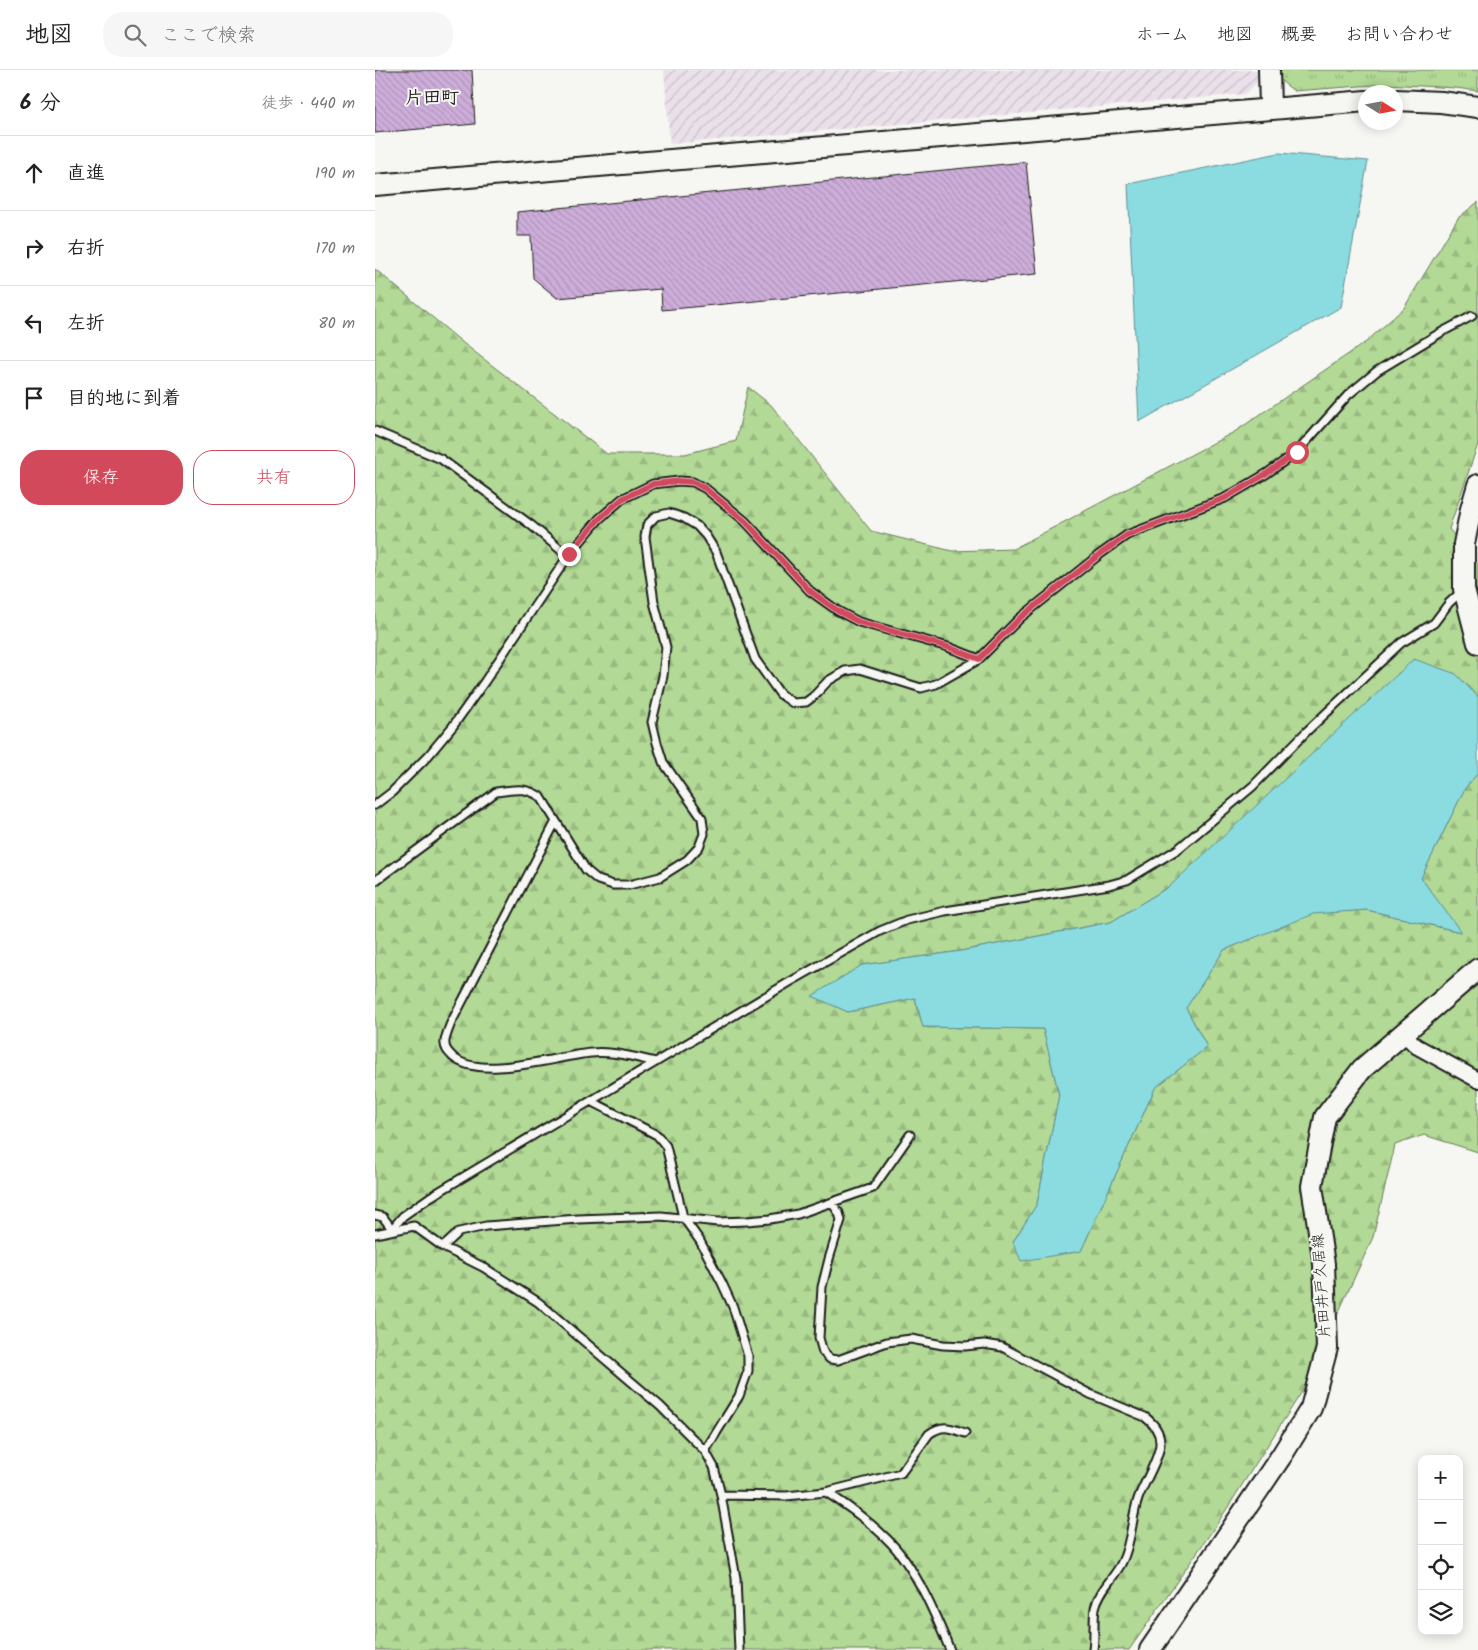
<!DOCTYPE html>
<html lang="ja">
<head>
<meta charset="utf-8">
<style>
	:root { --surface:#fff; --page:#f6f6f6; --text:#222; --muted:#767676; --line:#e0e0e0; --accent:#d1495b }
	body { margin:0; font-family:Kalam,"Klee One",sans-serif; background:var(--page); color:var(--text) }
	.controls { position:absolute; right:15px; bottom:15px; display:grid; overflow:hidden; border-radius:10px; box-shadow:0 2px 12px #0003 }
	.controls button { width:45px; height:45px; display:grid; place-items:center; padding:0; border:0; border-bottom:1px solid var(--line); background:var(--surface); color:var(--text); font:25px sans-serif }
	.compass { position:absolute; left:983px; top:15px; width:45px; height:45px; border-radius:50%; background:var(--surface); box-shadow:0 2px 12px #0003; rotate:101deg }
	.stop { position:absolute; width:15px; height:15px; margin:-11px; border:4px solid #d1495b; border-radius:50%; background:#fff }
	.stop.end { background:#d1495b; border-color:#fff; box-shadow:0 1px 5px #0008 }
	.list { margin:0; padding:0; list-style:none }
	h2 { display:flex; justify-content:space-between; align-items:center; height:65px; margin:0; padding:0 20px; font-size:21px }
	h2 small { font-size:16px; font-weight:400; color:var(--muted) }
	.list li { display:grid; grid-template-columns:32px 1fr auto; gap:15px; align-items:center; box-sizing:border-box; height:75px; padding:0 20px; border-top:1px solid var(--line) }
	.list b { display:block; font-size:19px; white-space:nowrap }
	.list em { font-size:16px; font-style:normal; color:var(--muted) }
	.actions { display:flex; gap:10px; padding:15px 20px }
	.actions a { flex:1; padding:11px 0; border:1px solid var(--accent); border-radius:20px; text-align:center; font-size:18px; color:var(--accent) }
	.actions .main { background:var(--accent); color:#fff }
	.icon { flex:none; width:28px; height:28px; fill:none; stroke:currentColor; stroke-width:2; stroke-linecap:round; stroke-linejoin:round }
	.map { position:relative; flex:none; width:1103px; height:1580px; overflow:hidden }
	header { display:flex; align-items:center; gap:30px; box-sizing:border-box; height:70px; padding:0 25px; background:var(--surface); border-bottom:1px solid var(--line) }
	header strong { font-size:24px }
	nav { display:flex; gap:28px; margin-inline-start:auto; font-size:18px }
	.search { width:350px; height:45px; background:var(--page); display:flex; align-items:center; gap:12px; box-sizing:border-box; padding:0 18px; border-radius:20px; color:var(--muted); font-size:19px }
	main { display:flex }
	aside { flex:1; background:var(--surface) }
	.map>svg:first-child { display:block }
	.industrial { fill:url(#industrial-furrows) }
	.forest { fill:url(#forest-firs); stroke:#677a58 }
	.park { fill:url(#park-tufts); stroke:#677a58 }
	.water { fill:#8bdce1; stroke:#5f8f92 }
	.building { fill:url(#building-back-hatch); stroke:#1c1c1c }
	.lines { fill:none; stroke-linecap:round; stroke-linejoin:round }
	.lane-casing { stroke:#1c1c1c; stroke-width:11 }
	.street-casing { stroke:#1c1c1c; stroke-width:18 }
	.secondary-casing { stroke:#1c1c1c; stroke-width:24 }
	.lane { stroke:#f6f6f2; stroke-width:7 }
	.street { stroke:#f6f6f2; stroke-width:14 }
	.secondary { stroke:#f6f6f2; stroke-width:20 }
	.route { stroke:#d1495b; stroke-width:6 }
	.labels { text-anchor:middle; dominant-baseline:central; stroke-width:4; stroke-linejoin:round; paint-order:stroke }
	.street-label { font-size:15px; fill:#1c1c1c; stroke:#f6f6f2 }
	.quarter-label { font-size:18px; font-weight:bold; fill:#1c1c1c; stroke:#f6f6f2 }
</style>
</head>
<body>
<header>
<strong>地図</strong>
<div class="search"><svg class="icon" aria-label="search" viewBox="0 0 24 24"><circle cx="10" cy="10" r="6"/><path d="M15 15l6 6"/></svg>ここで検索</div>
<nav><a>ホーム</a><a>地図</a><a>概要</a><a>お問い合わせ</a></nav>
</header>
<main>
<aside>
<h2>6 分<small>徒歩 · 440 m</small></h2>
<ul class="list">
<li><svg class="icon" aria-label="ahead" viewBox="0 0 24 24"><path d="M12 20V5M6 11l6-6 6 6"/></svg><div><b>直進</b></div><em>190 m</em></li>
<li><svg class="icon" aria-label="right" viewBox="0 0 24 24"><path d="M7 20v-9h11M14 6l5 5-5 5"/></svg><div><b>右折</b></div><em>170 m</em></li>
<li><svg class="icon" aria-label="left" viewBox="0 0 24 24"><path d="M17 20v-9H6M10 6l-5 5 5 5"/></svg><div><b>左折</b></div><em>80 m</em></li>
<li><svg class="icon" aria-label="arrive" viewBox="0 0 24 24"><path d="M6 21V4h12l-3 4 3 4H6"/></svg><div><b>目的地に到着</b></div></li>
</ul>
<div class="actions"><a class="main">保存</a><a>共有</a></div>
</aside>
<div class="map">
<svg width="1103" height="1580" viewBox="0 0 1103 1580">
	<defs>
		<pattern id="industrial-furrows" width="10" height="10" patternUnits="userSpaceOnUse" patternTransform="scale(1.25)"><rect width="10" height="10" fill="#eae0ea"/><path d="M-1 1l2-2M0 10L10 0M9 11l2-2" fill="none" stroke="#c8c0c8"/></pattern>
		<pattern id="forest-firs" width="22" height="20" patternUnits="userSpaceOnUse" patternTransform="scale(1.25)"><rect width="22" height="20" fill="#b2d995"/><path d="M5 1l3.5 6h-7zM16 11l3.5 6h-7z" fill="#98ba80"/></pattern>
		<pattern id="park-tufts" width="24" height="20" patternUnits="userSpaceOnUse" patternTransform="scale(1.25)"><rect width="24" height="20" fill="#b2d995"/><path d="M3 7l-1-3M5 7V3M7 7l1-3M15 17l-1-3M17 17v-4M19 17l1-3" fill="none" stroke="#98ba80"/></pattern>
		<pattern id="building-back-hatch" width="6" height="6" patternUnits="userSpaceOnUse" patternTransform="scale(1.25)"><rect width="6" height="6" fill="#cdadd9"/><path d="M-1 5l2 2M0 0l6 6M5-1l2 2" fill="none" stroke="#af94ba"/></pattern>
	</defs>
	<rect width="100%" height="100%" fill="#f6f6f2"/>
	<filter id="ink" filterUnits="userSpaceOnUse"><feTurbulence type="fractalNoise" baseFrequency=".02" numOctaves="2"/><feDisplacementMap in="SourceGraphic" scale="10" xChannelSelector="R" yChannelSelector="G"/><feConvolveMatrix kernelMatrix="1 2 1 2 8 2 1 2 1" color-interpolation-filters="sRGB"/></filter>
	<g filter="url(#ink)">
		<path class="industrial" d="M289 0H886V9L870 24 295 74Z"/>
		<path class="forest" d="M1103 132V374L1074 459 1103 494V627L1081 604 795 816 736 852 586 881 488 895 438 926 473 942 540 928 548 957 668 959 684 1025 662 1134 638 1172 706 1181 780 1018 832 977 811 938 849 880 938 843 992 840 1085 862 1046 808 1090 718 1103 703V1082L1049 1065 1020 1075 998 1167 928 1320 842 1454 754 1580H0V199L88 273 232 384H310L361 371 373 317 396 335 496 461 577 481 638 479 861 361 991 272 1029 238 1083 148Z"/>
		<path class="park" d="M900 0H1103V21L1081 18 1012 14 919 21 901 7Z"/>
		<path class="water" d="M904 83 993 91 966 237 764 352 753 114Z
			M1039 589 1081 604 1103 627V703L1090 718 1046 808 1086 862 992 840 938 844 849 880 811 938 832 977 780 1018 706 1181 646 1191 638 1172 662 1134 684 1025 668 959 548 957 540 928 473 942 437 926 487 895 586 881 736 852 795 816Z"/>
		<path class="building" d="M0 0H97L100 54 0 63Z
			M651 92 662 204 287 240 286 219 182 228 158 208 156 166H142V142Z"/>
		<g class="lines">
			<g class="lane-casing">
				<path id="lane" d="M0 361 66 389 156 455 193 486
					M0 735 17 722 53 686 78 656 110 611 193 486 224 449 247 429 278 414 304 411 318 412 331 419 370 451 435 521 463 541 484 552 573 577 604 589
					M180 753 76 953C74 958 71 965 70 971 69 978 73 982 78 987 105 1011 182 986 216 983 239 981 259 987 281 992
					M0 811 121 722C141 720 148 716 166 727L211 800 223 810 238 815H254L285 807 312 790 324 777 329 764 327 748 288 692 282 673 277 652 288 606 291 577 279 532 270 467 272 455 281 446 294 443 309 448 322 456 331 466 341 482 380 589 405 624 418 633 431 632 439 626 453 611 470 601 485 599 546 618 561 614 603 590 645 548 724 485 752 465 850 428 891 404 922 382 973 325 1002 301 1065 263 1097 246
					M216 1031 282 1065 291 1076 308 1147 325 1171 347 1213 358 1237 373 1286V1301L364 1326 330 1381
					M457 1133 464 1143 466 1150 454 1189 447 1217 444 1268 448 1282 455 1289 463 1290 512 1272 536 1269 568 1275 590 1276 609 1274 627 1277 715 1324 770 1347C778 1353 785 1361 785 1372 786 1386 768 1414 763 1429 756 1449 757 1472 747 1492 740 1507 724 1520 720 1538 718 1552 720 1566 718 1580
					M0 1145 8 1147 17 1159
					M17 1159 28 1146 55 1127 413 913 505 861 532 850 570 841 734 815 752 810 803 779 878 716 932 661 1026 573 1059 553 1074 533 1087 521
					M0 1164 39 1156 68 1177 108 1197 163 1232 285 1336 330 1381 339 1397 346 1425 361 1508 364 1580
					M68 1177 84 1162 111 1156 203 1149 286 1146 343 1152 372 1151 395 1149 423 1144 498 1118 535 1065
					M451 1422C473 1436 494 1451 512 1469 540 1496 560 1544 575 1580
					M346 1425 411 1426 451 1422 526 1403 554 1364C568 1354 575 1358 590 1363"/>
			</g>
			<g class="street-casing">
				<path id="street" d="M1029 964 1041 976 1103 1010"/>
			</g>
			<g class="secondary-casing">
				<path id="secondary" d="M894 0 895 38
					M1021 30 1066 32 1103 37
					M0 115 991 31
					M1103 415 1096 439 1089 474V519L1103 573
					M775 1580 907 1385 936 1338 952 1278 949 1194 937 1116 950 1047 987 999 1103 899"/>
			</g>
			<use href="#lane" class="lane"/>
			<use href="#street" class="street"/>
			<use href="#secondary" class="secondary"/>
		</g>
	</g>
	<g class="lines" filter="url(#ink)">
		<path class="route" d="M194 484 224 449 247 429 278 414 304 411 318 412 331 419 370 451 435 521 463 541 484 552 573 577 604 589 645 548 724 485 752 465 850 428 891 404 922 382"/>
	</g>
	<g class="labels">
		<g class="street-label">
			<text transform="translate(947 1216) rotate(-94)">片田井戸久居線</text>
		</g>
		<g class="quarter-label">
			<text x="57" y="28">片田町</text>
		</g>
	</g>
</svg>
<div class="controls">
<button>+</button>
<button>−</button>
<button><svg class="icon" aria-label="locate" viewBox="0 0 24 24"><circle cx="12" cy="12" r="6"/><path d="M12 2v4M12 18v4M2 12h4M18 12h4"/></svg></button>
<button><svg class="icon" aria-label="layers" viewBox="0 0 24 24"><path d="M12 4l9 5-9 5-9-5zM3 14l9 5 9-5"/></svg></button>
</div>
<svg class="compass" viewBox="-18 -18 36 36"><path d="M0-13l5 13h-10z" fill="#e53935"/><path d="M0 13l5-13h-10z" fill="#767676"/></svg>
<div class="stop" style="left:922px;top:382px"></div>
<div class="stop end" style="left:194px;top:484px"></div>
</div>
</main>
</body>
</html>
